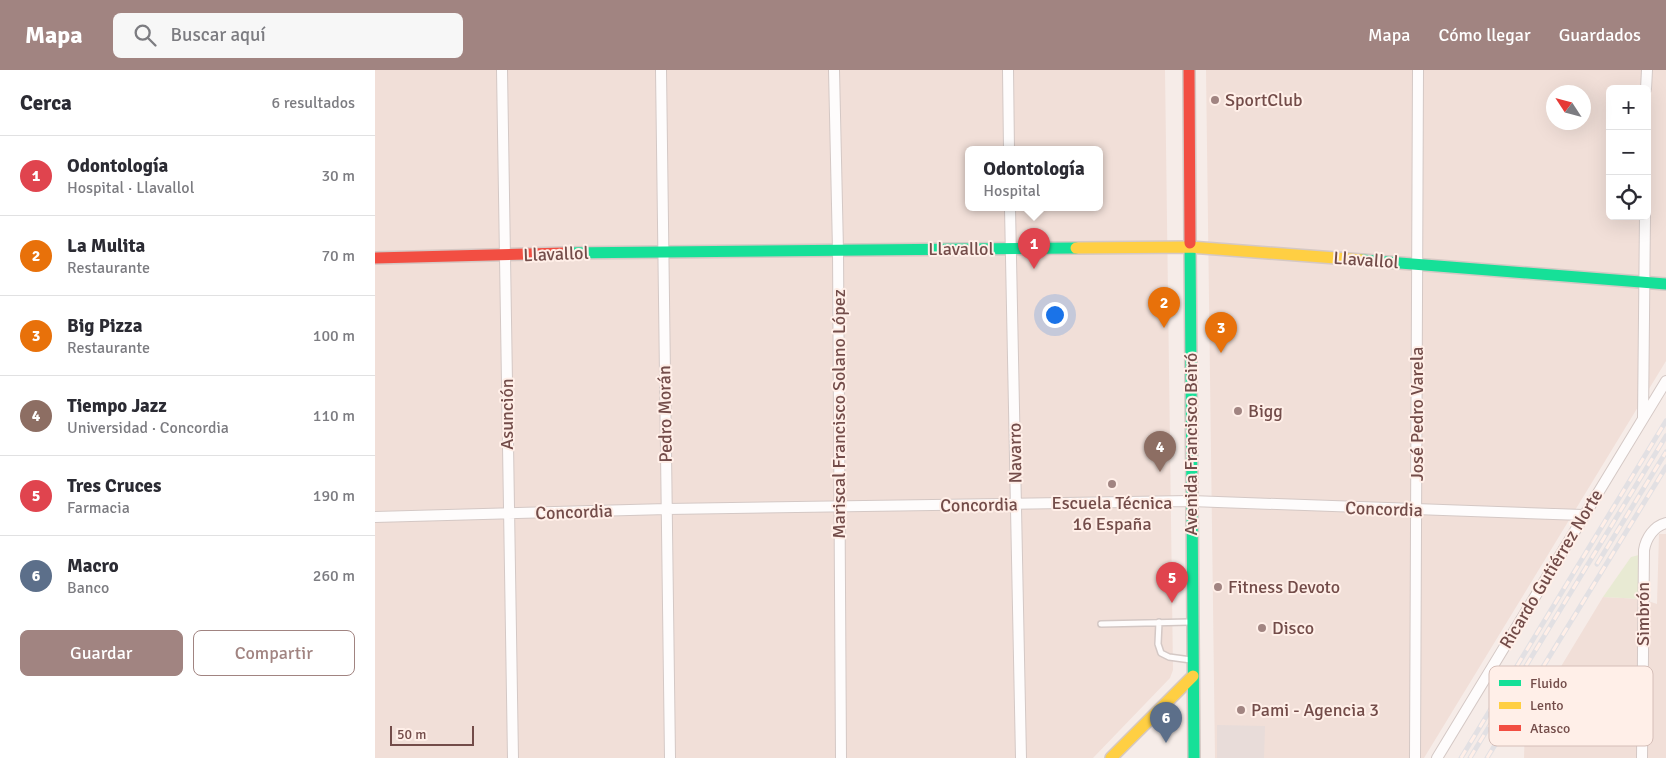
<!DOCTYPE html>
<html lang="es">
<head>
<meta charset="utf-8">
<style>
	:root { --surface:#fff; --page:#f7f7f7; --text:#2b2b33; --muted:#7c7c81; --line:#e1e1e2; --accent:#a18481 }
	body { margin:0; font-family:Signika,sans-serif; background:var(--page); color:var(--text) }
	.controls { position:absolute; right:15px; top:15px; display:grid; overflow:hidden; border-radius:8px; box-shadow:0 5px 20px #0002 }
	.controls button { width:45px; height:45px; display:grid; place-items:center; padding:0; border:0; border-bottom:1px solid var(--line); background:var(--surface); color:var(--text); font:25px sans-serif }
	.compass { position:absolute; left:1171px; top:15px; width:45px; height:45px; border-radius:50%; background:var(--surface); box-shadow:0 5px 20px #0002; rotate:306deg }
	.scale { position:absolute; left:15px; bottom:12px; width:84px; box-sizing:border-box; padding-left:5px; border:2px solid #734c49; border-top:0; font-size:14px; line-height:18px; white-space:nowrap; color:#734c49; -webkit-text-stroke:4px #ffefe8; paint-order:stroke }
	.you { position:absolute; left:679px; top:244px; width:18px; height:18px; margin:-12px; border:4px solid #fff; border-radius:50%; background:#1a73e8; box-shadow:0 0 0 8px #1a73e833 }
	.badge { display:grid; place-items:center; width:32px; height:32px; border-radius:50%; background:var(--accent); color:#fff; font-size:16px; font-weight:700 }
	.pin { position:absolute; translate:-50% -41px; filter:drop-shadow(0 1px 2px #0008) }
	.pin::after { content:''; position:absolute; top:26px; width:18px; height:15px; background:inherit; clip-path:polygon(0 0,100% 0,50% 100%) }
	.popup { position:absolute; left:590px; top:76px; width:138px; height:65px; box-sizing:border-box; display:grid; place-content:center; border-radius:8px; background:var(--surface); filter:drop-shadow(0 1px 4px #0005); font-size:16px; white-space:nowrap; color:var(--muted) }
	.popup b { font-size:19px; color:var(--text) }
	.popup::after { content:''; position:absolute; left:50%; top:100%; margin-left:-10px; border:10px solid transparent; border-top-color:var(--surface) }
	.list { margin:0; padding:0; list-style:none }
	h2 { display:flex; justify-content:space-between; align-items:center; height:65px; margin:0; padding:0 20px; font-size:21px }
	h2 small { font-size:16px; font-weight:400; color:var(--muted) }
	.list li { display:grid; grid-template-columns:32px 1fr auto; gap:15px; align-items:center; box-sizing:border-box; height:80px; padding:0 20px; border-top:1px solid var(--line) }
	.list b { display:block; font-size:19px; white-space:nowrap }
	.list p { margin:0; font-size:16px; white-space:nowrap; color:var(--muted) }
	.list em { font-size:16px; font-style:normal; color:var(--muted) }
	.actions { display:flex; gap:10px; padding:15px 20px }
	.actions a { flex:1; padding:11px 0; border:1px solid var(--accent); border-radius:8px; text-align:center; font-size:18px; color:var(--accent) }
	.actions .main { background:var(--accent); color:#fff }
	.icon { flex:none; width:28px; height:28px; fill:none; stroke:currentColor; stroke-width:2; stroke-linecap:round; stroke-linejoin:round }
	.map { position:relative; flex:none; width:1291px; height:688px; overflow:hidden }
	header { display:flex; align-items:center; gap:30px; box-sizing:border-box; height:70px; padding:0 25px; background:var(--accent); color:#fff }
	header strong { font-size:24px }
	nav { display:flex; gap:28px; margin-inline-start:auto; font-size:18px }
	.search { width:350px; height:45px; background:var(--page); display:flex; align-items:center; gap:12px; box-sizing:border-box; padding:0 18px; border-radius:8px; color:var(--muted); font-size:19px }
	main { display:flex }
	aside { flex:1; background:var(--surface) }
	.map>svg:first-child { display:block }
	.residential { fill:#f1dfd8; fill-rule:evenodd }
	.industrial { fill:#e8dcd9 }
	.green { fill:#e8ead3 }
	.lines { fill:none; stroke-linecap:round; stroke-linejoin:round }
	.lane-casing { stroke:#d4c8c5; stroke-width:8 }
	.street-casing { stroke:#d4c8c5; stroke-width:12 }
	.fast-casing { stroke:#d5c8c4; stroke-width:14 }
	.slow-casing { stroke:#d5c8c4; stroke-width:14 }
	.jam-casing { stroke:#d5c8c4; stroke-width:14 }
	.lane { stroke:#fefcfc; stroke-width:5 }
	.street { stroke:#fefcfc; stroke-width:10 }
	.fast { stroke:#16e098; stroke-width:11 }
	.slow { stroke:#ffcf43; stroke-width:11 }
	.jam { stroke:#f24e42; stroke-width:11 }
	.rail-casing { stroke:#e2e0e3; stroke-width:5 }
	.rail { stroke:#ffefe8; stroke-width:3; stroke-dasharray:9; stroke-linecap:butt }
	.poi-dot { fill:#a18481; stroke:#ffefe8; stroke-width:2 }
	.labels { text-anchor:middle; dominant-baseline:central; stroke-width:4; stroke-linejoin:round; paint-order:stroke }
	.poi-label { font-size:18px; fill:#734c49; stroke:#ffefe8; text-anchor:start }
	.street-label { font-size:18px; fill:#734c49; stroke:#ffefe8 }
	.key { fill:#ffefe8; stroke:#d5beb8; stroke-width:1 }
	.key-label { font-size:14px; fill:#734c49 }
</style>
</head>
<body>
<header>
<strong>Mapa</strong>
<div class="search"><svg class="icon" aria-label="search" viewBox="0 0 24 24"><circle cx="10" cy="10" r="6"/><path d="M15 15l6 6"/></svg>Buscar aquí</div>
<nav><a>Mapa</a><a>Cómo llegar</a><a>Guardados</a></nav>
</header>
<main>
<aside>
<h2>Cerca<small>6 resultados</small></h2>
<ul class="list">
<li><span class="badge" style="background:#e0444e">1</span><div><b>Odontología</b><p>Hospital · Llavallol</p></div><em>30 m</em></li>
<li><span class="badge" style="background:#e8710a">2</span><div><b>La Mulita</b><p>Restaurante</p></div><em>70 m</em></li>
<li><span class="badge" style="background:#e8710a">3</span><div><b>Big Pizza</b><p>Restaurante</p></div><em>100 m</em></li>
<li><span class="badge" style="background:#8d6e63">4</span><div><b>Tiempo Jazz</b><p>Universidad · Concordia</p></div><em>110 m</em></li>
<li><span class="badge" style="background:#e0444e">5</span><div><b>Tres Cruces</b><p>Farmacia</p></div><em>190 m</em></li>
<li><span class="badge" style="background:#5c6f8a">6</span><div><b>Macro</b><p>Banco</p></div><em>260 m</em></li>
</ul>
<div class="actions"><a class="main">Guardar</a><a>Compartir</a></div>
</aside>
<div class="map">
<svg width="1291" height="688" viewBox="0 0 1291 688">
	<rect width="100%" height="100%" fill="#f6ece8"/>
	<path class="residential" d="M0 0H790L798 600 795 608 718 688H0ZM594 80H724V138H594Z
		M831 0H1291V291L1049 688H840ZM1235 19H1272V146H1235ZM1178 22H1208V52H1178Z
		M1284 464H1291V688H1149L1150 656 1228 527 1267 529 1282 534Z"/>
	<path class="industrial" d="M842 655 890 656 889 688H842Z"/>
	<path class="green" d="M1268 484 1267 529 1228 527 1256 487Z"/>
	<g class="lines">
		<g class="lane-casing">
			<path id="lane" d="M784 552 783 574 786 583 794 587 816 590
				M726 554 815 552"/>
		</g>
		<g class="street-casing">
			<path id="street" d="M127 0 138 688
				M286 0 295 688
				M459 0 463 180 466 688
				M633 0 634 80
				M1271 19 1272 0
				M635 138 646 688
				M1268 348 1270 146
				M0 447 292 439 816 431 1208 445
				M1040 688 1043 0
				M1062 688 1291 311
				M1267 688 1269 480C1271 468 1279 456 1291 453"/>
		</g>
		<g class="fast-casing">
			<path id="fast" d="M815 173 819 688
				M189 183 701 178
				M987 190 1291 214"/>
		</g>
		<g class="slow-casing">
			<path id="slow" d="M701 178 815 177 987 190
				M736 688 818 606"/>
		</g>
		<g class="jam-casing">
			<path id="jam" d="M814 0 815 173
				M0 188 189 183"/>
		</g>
		<use href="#lane" class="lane"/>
		<use href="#street" class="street"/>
		<use href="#fast" class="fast"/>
		<use href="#slow" class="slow"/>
		<use href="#jam" class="jam"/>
		<g class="rail-casing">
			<path id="rail" d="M1222 494 1291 382
				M1086 688 1291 351
				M1095 688 1291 366
				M1112 688 1291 397"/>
		</g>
		<use href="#rail" class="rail"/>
	</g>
	<g class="poi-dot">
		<circle cx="840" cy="30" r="5"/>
		<circle cx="863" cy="341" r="5"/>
		<circle cx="737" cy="414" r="5"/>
		<circle cx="843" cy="517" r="5"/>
		<circle cx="887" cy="558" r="5"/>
		<circle cx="866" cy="640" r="5"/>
	</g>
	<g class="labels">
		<g class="poi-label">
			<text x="850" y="30">SportClub</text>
			<text x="873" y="341">Bigg</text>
			<text x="737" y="433" text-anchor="middle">Escuela Técnica<tspan x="737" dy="21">16 España</tspan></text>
			<text x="853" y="517">Fitness Devoto</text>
			<text x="897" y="558">Disco</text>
			<text x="876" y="640">Pami - Agencia 3</text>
		</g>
		<g class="street-label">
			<text x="586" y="179">Llavallol</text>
			<text transform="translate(181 184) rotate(-2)">Llavallol</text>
			<text transform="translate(991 190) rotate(4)">Llavallol</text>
			<text transform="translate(132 344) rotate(-90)">Asunción</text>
			<text transform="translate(290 344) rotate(-91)">Pedro Morán</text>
			<text transform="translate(464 344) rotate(-90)">Mariscal Francisco Solano López</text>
			<text transform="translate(1042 344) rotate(-90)">José Pedro Varela</text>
			<text transform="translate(816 374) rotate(-90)">Avenida Francisco Beiró</text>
			<text transform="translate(640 383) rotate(-91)">Navarro</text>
			<text transform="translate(604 435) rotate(-1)">Concordia</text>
			<text transform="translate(1009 439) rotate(2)">Concordia</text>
			<text transform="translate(199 442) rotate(-2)">Concordia</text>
			<text transform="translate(1176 499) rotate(-59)">Ricardo Gutiérrez Norte</text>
			<text transform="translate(1268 544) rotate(-90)">Simbrón</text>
		</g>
	</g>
	<rect x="1114" y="596" width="164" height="80" rx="8" class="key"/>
	<rect x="1124" y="610" width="22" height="6" fill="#16e098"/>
	<rect x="1124" y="632" width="22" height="7" fill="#ffcf43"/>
	<rect x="1124" y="655" width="22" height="6" fill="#f24e42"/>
	<g class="key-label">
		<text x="1155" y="618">Fluido</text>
		<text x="1155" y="640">Lento</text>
		<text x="1155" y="663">Atasco</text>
	</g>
</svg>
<div class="controls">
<button>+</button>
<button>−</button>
<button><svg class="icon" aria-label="locate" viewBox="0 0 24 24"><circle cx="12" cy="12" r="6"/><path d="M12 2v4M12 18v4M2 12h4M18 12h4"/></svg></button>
</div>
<svg class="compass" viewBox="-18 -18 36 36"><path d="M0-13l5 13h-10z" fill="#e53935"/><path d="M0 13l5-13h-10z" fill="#7c7c81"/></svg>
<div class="scale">50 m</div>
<div class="you"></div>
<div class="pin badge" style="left:659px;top:199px;background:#e0444e">1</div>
<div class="popup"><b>Odontología</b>Hospital</div>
<div class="pin badge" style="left:789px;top:258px;background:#e8710a">2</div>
<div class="pin badge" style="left:846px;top:283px;background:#e8710a">3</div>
<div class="pin badge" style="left:785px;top:402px;background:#8d6e63">4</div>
<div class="pin badge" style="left:797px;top:533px;background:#e0444e">5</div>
<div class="pin badge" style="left:791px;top:673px;background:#5c6f8a">6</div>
</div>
</main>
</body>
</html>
